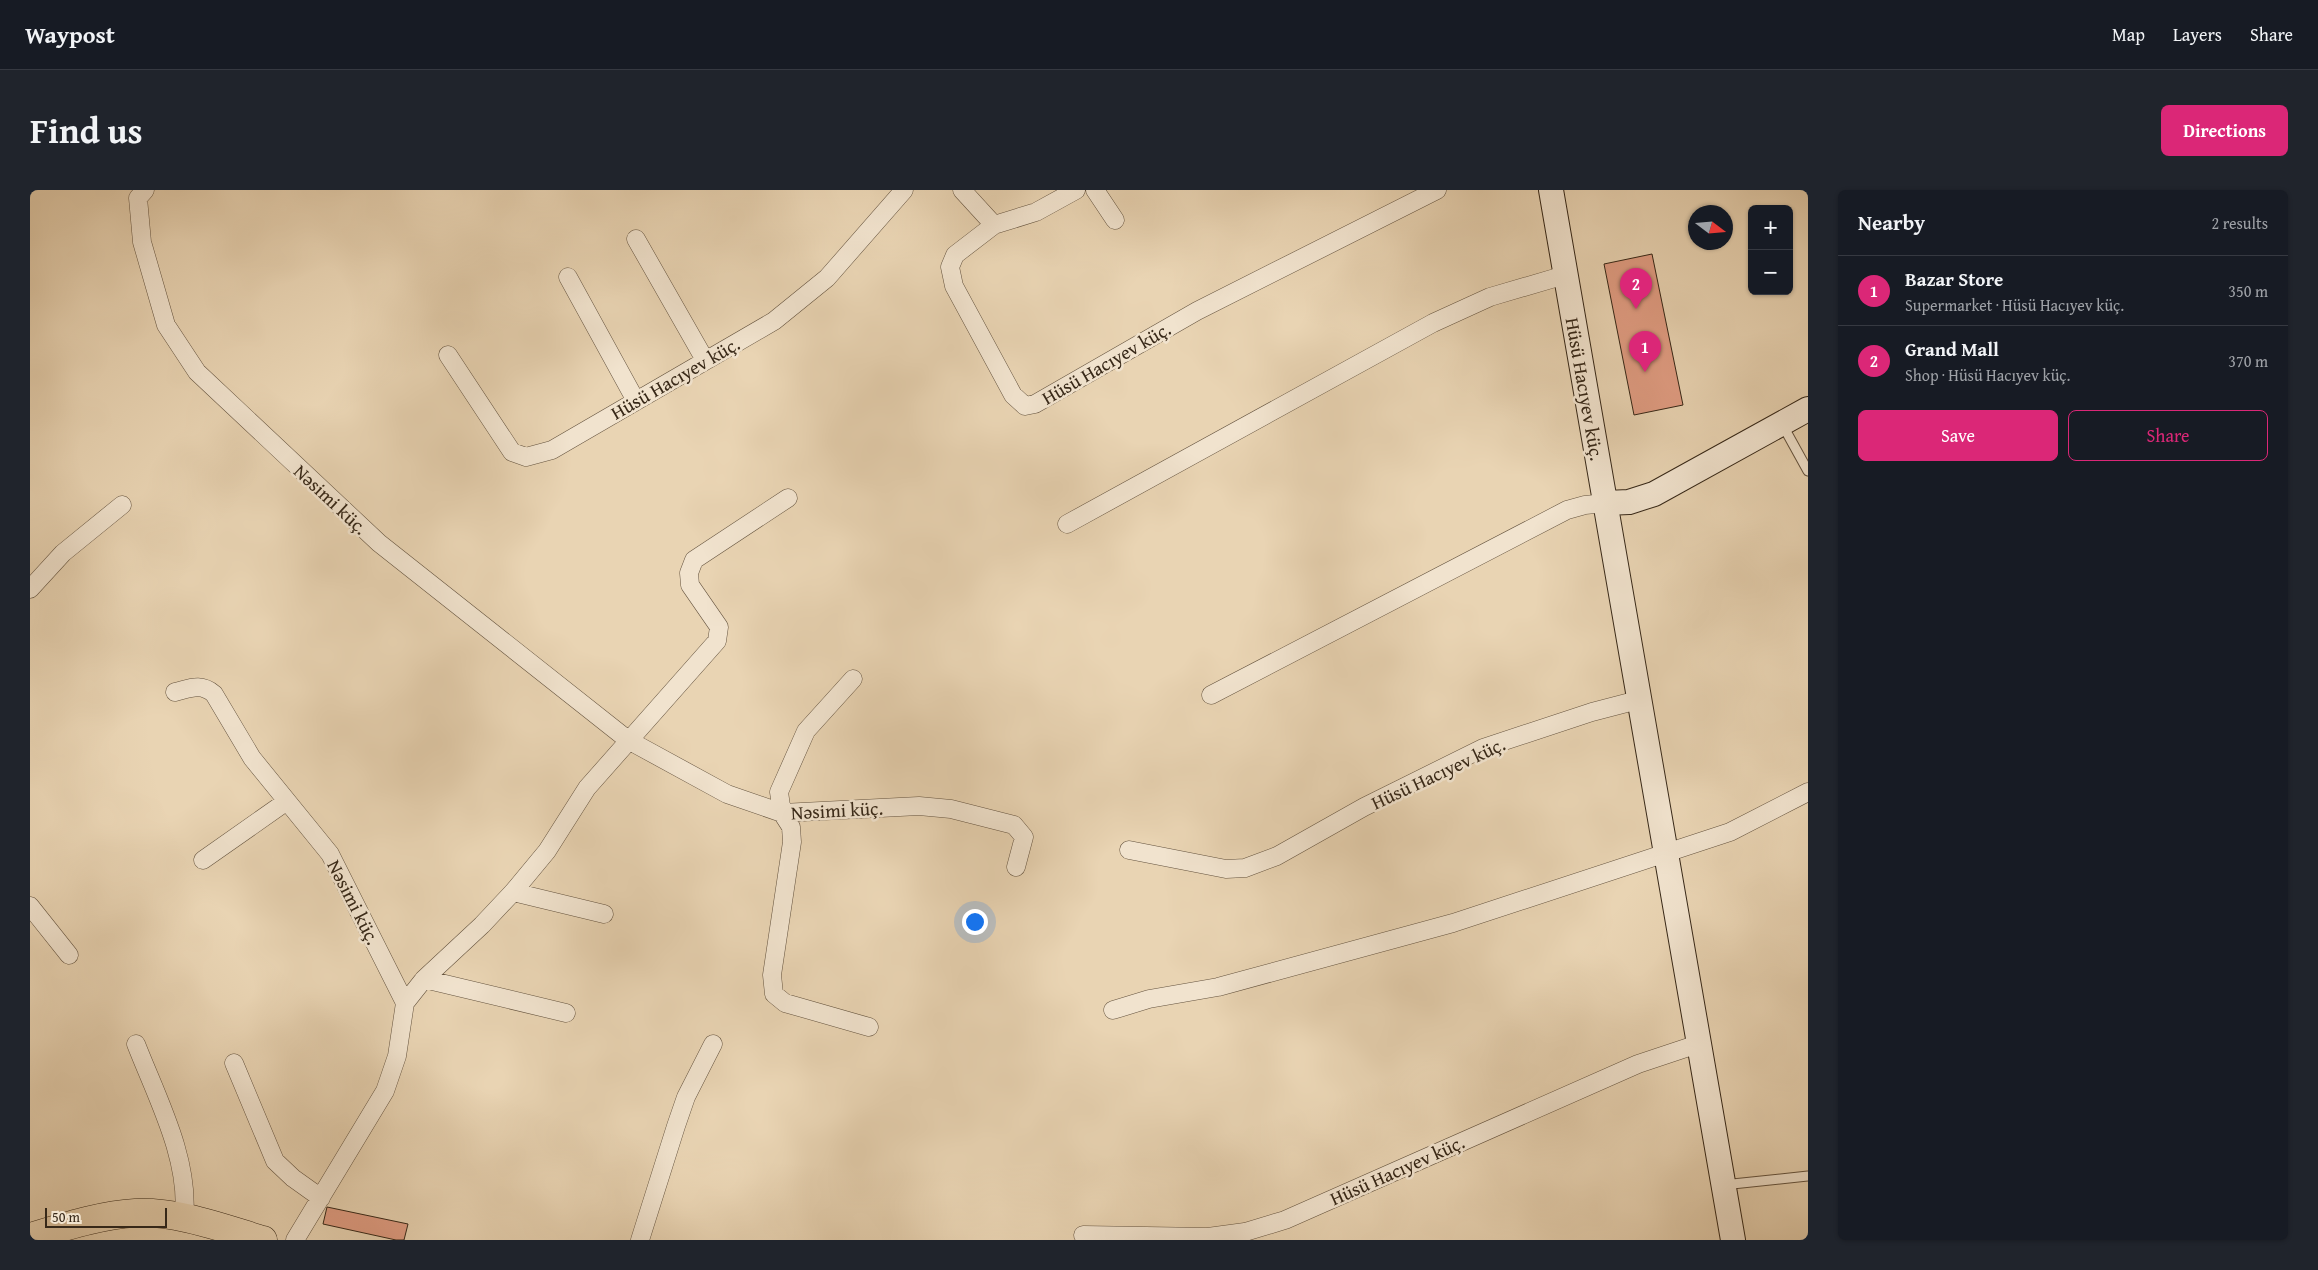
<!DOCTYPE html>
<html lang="en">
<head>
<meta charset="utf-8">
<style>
	:root { --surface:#171b24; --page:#20242c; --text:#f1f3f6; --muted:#9ea1a6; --line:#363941; --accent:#db2777 }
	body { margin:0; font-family:"Gentium Book Plus",serif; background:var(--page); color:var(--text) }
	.controls { position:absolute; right:15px; top:15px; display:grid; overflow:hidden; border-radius:8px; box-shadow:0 1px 4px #0004 }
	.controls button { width:45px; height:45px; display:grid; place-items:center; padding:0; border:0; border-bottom:1px solid var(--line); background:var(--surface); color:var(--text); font:25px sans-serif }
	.compass { position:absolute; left:1658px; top:15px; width:45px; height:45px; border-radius:50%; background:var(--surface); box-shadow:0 1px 4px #0004; rotate:106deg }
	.scale { position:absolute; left:15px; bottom:12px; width:122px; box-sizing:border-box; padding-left:5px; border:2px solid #372818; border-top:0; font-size:14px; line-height:18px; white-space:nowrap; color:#372818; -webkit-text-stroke:4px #f1e3ce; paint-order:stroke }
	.you { position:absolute; left:944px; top:731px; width:18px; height:18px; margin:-12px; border:4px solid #fff; border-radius:50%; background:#1a73e8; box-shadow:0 0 0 8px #1a73e833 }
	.badge { display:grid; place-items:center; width:32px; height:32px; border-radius:50%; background:var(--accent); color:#fff; font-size:16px; font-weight:700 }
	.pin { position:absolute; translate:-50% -41px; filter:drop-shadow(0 1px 2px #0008) }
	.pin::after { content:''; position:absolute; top:26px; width:18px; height:15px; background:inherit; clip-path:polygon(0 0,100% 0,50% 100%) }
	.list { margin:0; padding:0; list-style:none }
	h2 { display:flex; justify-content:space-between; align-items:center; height:65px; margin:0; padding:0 20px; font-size:21px }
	h2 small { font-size:16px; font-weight:400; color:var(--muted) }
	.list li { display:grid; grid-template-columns:32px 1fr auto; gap:15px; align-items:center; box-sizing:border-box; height:70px; padding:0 20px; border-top:1px solid var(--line) }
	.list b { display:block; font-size:19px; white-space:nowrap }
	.list p { margin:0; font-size:16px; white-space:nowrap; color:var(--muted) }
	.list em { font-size:16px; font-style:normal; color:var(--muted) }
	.actions { display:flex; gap:10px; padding:15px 20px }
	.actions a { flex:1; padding:11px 0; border:1px solid var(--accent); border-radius:8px; text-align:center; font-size:18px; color:var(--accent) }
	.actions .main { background:var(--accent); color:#fff }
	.map { position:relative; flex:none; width:1778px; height:1050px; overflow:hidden; border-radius:8px }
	header { display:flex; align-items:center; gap:30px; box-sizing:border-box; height:70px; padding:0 25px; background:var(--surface); border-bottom:1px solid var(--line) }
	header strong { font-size:24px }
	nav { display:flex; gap:28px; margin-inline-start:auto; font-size:18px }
	.intro { display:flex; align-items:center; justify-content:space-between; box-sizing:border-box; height:120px; padding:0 30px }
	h1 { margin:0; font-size:35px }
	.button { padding:12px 22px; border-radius:8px; background:var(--accent); color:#fff; font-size:18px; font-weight:700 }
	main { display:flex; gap:30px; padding:0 30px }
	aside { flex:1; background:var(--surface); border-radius:8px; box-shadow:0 1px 4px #0004 }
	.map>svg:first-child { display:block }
	.building { fill:#e09d83; stroke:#372818 }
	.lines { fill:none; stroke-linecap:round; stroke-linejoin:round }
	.lane-casing { stroke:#64533f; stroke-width:11 }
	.street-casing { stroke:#64533f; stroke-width:19 }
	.secondary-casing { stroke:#372818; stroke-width:26 }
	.primary-casing { stroke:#372818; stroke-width:29 }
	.lane { stroke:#f1e3ce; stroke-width:9 }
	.street { stroke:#f1e3ce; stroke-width:18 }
	.secondary { stroke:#f1e3ce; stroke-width:24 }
	.primary { stroke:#e9d4b3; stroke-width:28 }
	.labels { text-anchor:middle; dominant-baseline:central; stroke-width:5; stroke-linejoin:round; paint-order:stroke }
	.street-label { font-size:19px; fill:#372818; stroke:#f1e3ce }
</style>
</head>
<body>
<header>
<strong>Waypost</strong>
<nav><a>Map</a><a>Layers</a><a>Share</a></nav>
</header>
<div class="intro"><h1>Find us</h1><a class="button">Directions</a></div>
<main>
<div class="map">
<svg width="1778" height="1050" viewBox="0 0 1778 1050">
	<rect width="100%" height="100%" fill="#e9d4b3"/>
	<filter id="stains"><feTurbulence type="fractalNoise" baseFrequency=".004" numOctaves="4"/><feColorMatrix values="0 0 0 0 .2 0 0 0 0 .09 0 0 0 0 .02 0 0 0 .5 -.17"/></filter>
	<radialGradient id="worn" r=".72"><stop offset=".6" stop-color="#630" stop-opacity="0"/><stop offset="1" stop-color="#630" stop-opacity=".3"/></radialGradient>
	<path class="building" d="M1622 64 1653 215 1604 225 1574 74Z
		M297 1017 378 1034 374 1050H366L293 1034Z"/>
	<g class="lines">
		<g class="lane-casing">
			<path id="lane" d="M1752 234 1778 281
				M1693 995 1778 986"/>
		</g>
		<g class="street-casing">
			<path id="street" d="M115 0 108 8 112 52 136 135 167 182 349 353 598 550 697 604 752 623 889 616 921 619 984 635 994 647 986 677
				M932 0 964 35
				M1046 0 1006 22 964 35 925 65 920 77 924 96 983 205 995 216 1005 214 1167 121 1407 0
				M1065 0 1085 30
				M606 49 675 170
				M538 87 606 211
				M418 165 482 262 496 267 522 260 744 131 797 88 874 0
				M1037 334 1403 133 1460 107 1535 85
				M0 399 33 363 92 315
				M823 489 776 541 749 602 752 623 761 637 762 652 742 785 744 804 755 813 839 837
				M145 502C161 498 171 493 184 504L222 568 300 664 375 813
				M1181 505 1537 320 1555 315 1576 313
				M1099 660 1196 679 1215 678 1247 666 1334 617 1453 558 1562 522 1608 510
				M173 670 257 611
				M483 702 574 724
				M0 716 39 765
				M394 789 536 823
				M1083 820 1119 809 1188 797 1423 733 1700 642 1778 602
				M106 854C127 908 160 969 154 1028
				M204 873 245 971 263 988 291 1008
				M1053 1045 1178 1047 1215 1042 1255 1030 1608 874 1668 854
				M265 1050 355 901 367 866 375 813 394 789 452 735 483 702 517 661 557 598 687 451 689 437 660 395 659 383 664 370 758 308
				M610 1050 646 936 656 907 683 854"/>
		</g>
		<g class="secondary-casing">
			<path id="secondary" d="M1521 0 1703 1050
				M1576 313 1599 312 1624 304 1778 219"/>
		</g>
		<g class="primary-casing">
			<path id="primary" d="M0 1047C34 1037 70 1025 105 1023 148 1021 192 1038 233 1050"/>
		</g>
		<use href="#lane" class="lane"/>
		<use href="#street" class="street"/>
		<use href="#secondary" class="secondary"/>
		<use href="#primary" class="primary"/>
	</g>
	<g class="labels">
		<g class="street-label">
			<text transform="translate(1076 173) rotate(-30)">Hüsü Hacıyev küç.</text>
			<text transform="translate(645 188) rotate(-30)">Hüsü Hacıyev küç.</text>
			<text transform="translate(1555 199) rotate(80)">Hüsü Hacıyev küç.</text>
			<text transform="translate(301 309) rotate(43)">Nəsimi küç.</text>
			<text transform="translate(1408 583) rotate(-25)">Hüsü Hacıyev küç.</text>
			<text transform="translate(807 620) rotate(-3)">Nəsimi küç.</text>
			<text transform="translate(324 712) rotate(63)">Nəsimi küç.</text>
			<text transform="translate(1367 980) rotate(-24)">Hüsü Hacıyev küç.</text>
		</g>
	</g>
	<rect width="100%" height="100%" filter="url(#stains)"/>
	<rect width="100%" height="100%" fill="url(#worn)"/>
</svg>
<div class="controls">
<button>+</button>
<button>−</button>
</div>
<svg class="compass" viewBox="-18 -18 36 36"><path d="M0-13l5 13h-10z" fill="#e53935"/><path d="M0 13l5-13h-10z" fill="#9ea1a6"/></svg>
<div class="scale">50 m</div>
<div class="you"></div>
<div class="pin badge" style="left:1615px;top:182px">1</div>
<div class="pin badge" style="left:1606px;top:119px">2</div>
</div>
<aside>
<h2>Nearby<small>2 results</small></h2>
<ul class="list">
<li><span class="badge">1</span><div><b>Bazar Store</b><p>Supermarket · Hüsü Hacıyev küç.</p></div><em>350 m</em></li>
<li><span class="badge">2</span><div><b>Grand Mall</b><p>Shop · Hüsü Hacıyev küç.</p></div><em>370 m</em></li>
</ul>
<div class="actions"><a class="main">Save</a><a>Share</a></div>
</aside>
</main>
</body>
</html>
